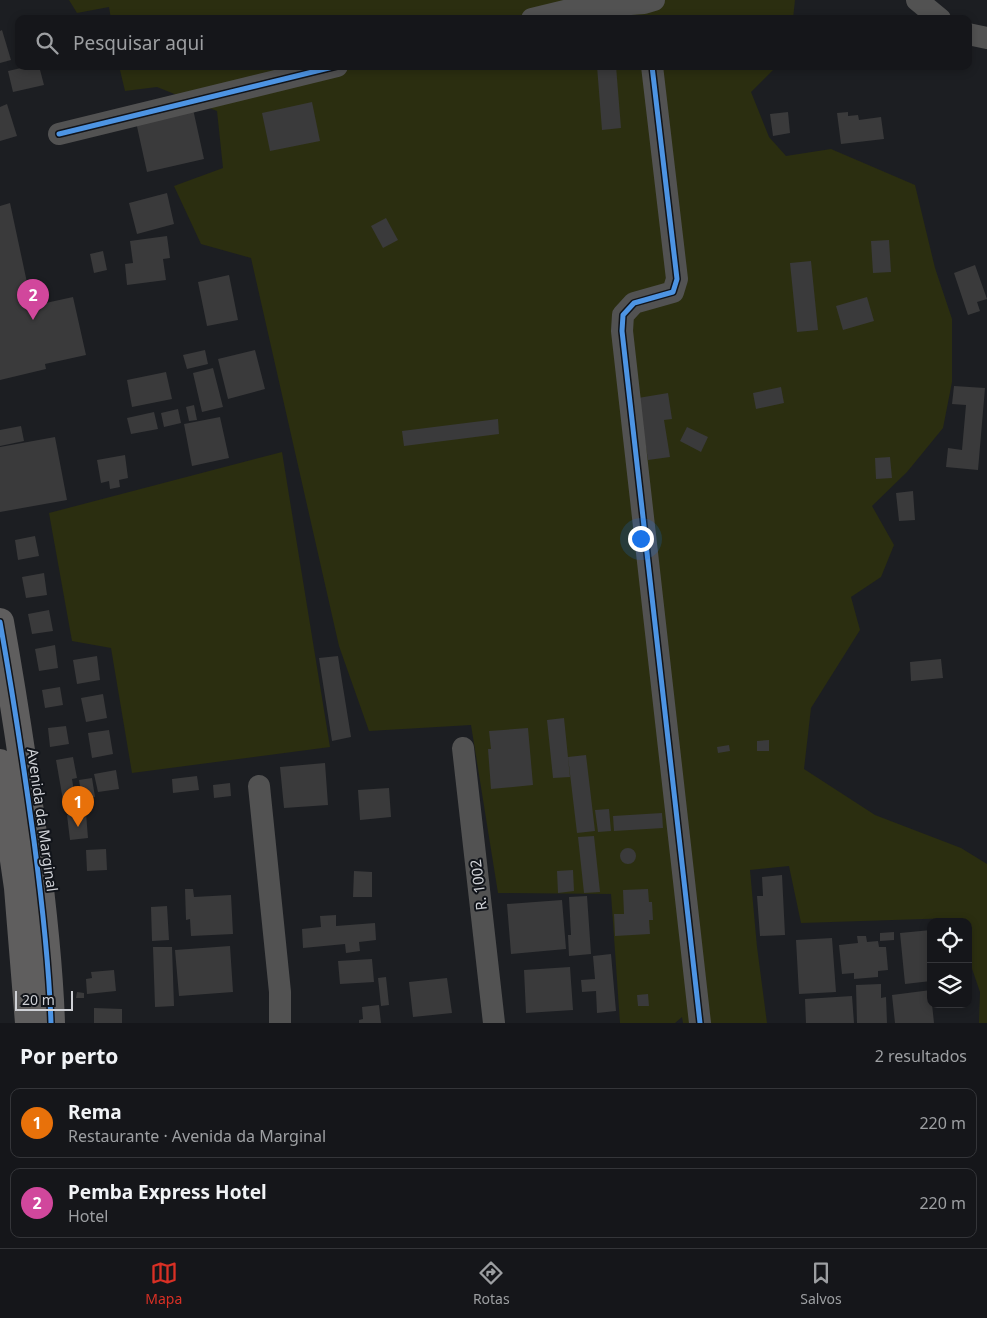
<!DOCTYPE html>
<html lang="pt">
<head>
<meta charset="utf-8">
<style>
	:root { --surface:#15161a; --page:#1e1f23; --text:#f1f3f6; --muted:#9d9fa2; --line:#343539; --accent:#d93025 }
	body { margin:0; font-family:"Noto Sans",sans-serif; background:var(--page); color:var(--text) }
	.controls { position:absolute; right:15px; bottom:15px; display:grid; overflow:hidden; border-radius:10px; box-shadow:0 2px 8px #0003 }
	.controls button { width:45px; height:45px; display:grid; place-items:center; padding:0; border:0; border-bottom:1px solid var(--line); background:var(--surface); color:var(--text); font:25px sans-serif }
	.scale { position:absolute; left:15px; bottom:12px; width:58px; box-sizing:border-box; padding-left:5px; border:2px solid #cfd1d6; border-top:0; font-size:14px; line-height:18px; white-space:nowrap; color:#cfd1d6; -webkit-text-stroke:4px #11141a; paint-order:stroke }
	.you { position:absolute; left:640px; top:538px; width:18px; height:18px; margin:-12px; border:4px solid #fff; border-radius:50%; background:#1a73e8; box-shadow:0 0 0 8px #1a73e833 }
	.badge { display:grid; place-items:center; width:32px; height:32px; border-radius:50%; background:var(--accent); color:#fff; font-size:16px; font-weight:700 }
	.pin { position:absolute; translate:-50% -41px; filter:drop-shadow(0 1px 2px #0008) }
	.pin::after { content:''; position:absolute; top:26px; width:18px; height:15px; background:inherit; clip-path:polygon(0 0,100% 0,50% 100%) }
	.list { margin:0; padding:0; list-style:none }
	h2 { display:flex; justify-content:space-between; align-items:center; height:65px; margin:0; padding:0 20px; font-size:21px }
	h2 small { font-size:16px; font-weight:400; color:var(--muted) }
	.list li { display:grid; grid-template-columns:32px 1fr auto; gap:15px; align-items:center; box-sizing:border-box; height:70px; margin:0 10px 10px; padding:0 10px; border:1px solid var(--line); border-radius:10px }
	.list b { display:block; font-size:19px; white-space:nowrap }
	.list p { margin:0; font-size:16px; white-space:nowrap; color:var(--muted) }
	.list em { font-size:16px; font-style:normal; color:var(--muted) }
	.icon { flex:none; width:28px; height:28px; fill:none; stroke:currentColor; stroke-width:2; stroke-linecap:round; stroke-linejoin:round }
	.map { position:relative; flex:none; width:987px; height:1023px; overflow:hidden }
	.search { position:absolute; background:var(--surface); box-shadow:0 2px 8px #0003; left:15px; right:15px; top:15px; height:55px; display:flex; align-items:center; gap:12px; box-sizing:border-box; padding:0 18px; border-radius:10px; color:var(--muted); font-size:19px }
	.sheet { height:225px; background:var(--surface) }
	nav { display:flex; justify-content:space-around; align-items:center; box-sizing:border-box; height:70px; border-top:1px solid var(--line); background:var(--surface); font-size:14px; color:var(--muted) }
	nav a { display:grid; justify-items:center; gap:2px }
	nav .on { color:var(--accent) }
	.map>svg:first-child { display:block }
	.green { fill:#2b2e10 }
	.building { fill:#3a3a3b }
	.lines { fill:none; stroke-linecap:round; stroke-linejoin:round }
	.street { stroke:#525252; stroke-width:22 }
	.secondary { stroke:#5f5e5e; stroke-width:28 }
	.cycleway-casing { stroke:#11141a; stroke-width:8 }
	.cycleway { stroke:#4d94e3; stroke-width:5 }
	.labels { text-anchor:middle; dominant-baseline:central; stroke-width:4; stroke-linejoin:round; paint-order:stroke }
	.street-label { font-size:15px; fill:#cfd1d6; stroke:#11141a }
</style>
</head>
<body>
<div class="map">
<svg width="987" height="1023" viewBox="0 0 987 1023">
	<rect width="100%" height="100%" fill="#1c1e22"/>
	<path class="green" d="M69 0H795L793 19H111L109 7 77 13Z
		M119 66H777L751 92 769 137 786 156 831 149 915 185 935 268 952 319V382L943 428 907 472 872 506 894 545 881 577 851 597 860 630 811 708 804 769 875 815 961 848 987 864V1023H979L980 992 968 957V922H956L954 918 801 923 789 866 750 870 757 947 767 1023H683L682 1017 675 1023H620L611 894 498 893 471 725 369 731 339 646 251 258 201 244 174 186 223 168 217 111 157 87 125 91Z
		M282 452 330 747 132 773 111 648 72 641 49 513Z"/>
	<path class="building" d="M613 14V19H593V16Z
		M2 30 11 60 0 63V31Z
		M30 66H39L44 85 13 92 8 71Z
		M597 66H616L621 128 602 130Z
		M312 102 320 141 270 151 262 113Z
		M7 104 17 136 0 141V107Z
		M193 109 204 159 147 172 136 122Z
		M788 112 790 133 773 136 770 114Z
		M848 112V116L858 115 859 120 881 117 884 139 841 144 837 113Z
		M167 193 174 224 137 234 129 203Z
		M10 203 32 306 73 297 86 355 45 364 46 369 0 380V206Z
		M386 218 398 240 383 248 371 226Z
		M167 236 170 258 163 259 166 280 127 285 125 264 133 263 130 241Z
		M889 240 891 272 873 273 871 241Z
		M103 251 107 270 94 273 90 254Z
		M811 261 818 330 797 332 790 263Z
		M975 265 987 299 977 302 980 311 968 315 954 273Z
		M229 275 238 320 207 326 198 282Z
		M867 297 874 321 843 330 836 306Z
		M205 350 208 364 187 369 183 355Z
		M255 350 265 389 228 399 218 359Z
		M213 368 223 407 202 412 193 373Z
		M166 372 172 399 132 407 127 380Z
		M954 386 985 388 978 470 946 467 948 448 962 450 966 405 952 404Z
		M781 387 784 403 756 409 753 393Z
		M668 393 672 419 664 420 670 457 648 460 638 398Z
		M194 405 197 420 189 421 186 407Z
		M178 409 181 423 164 427 161 413Z
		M154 412 158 429 131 434 127 418Z
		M220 417 229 458 192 466 184 424Z
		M498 419 499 434 404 446 402 431Z
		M21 426 24 441 0 446V430Z
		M687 427 708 437 701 452 680 441Z
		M55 437 67 500 0 512V447Z
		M125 455 128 478 119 480 120 487 110 489 109 481 101 483 97 460Z
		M890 457 892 478 876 479 875 458Z
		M913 491 915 520 899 521 896 493Z
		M35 536 39 556 18 560 15 540Z
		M44 573 47 595 26 598 22 577Z
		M49 610 53 631 32 634 28 614Z
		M55 645 58 668 39 671 35 649Z
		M97 656 100 680 77 684 73 660Z
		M338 656 351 737 332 741 319 658Z
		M941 659 943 678 911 681 910 662Z
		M60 687 63 705 45 708 42 690Z
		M103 694 107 718 86 722 81 698Z
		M564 718 570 777 553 778 547 720Z
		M66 726 69 744 50 747 48 728Z
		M528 728 533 785 491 789 488 749H491L489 731Z
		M109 730 113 754 92 758 88 733Z
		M769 740V751H757V741Z
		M729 745 730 751 718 753 717 747Z
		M586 755 595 831 577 833 568 757Z
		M73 757 77 778 72 779 75 798 63 800 56 760Z
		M325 763 328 805 284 808 280 767Z
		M116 770 119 789 98 792 94 774Z
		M197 776 199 790 173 793 172 779Z
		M92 778 95 797 82 799 79 780Z
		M230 783 231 796 214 798 213 785Z
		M389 788 391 817 360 820 358 790Z
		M609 809 611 831 598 832 595 810Z
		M86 813 88 838 70 840 67 815Z
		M662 813 663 828 614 831 613 816Z
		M594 836 600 892 584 893 578 837Z
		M620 856a8 8 0 1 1 16 0a8 8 0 1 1-16 0Z
		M106 849 107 870 87 871 86 850Z
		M573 870 574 891 558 893 557 871Z
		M354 871 372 872V897H353Z
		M782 875 785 935 760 936 757 896H763L762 877Z
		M185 889H193L194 897 231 895 233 934 191 936 190 919 186 920Z
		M648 889 649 902H652L653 920H649L650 934 615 936 614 914H624L623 890Z
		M587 896 591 954 569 956 568 935H571L569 897Z
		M562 900 566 949 511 954 507 904Z
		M167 906 169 940 152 941 151 907Z
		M336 915V926L375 923 376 940 359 942 360 951 346 953 345 944 303 948 302 929 321 927 320 916Z
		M931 930V981L905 984 900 933Z
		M894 932V940L880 941V933Z
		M857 936H866L867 942 878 941 879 947H886L888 970 878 971V977L854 979V973L842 974 839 945 858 943Z
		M832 938 836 992 799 994 796 940Z
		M230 946 233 992 179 996 175 950Z
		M153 947H172L174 1006 155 1007Z
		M611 954 616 1011 597 1013 596 991 582 992 581 980 595 979 593 956Z
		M372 959 374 982 340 984 338 961Z
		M570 967 573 1010 526 1013 524 970Z
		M114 970 116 991 87 994 86 979 92 978 91 972Z
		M386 977 389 1005 381 1006 378 978Z
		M447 978 452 1013 413 1017 409 982Z
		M881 984V998L886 997 887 1023H857L856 985Z
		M931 990V1004H932L934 1023H895L892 995Z
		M77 992 84 993V998H76Z
		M648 994 649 1006H638L637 995Z
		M852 996 854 1023H806L805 999Z
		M379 1005 381 1023H359V1020L363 1019 362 1007Z
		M94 1008 122 1009V1023H94Z"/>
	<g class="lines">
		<path class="street" d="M917 0 940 19
			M532 19 577 8 644 3 654 0
			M968 34 987 38
			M652 66 677 279 673 292 634 303 623 315 622 331 700 1023
			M59 134 337 66
			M463 748 494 1023
			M259 786 280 992V1023"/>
		<path class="secondary" d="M0 622C13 695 24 768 34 841 42 902 49 962 51 1023
			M0 763 18 888 29 1023"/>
		<g class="cycleway-casing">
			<path id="cycleway" d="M652 66 677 279 673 292 634 303 623 315 622 331 700 1023
				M59 134 337 66
				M0 622C13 695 24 768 34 841 42 902 49 962 51 1023"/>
		</g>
		<use href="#cycleway" class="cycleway"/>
	</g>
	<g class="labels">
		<g class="street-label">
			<text transform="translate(43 820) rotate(82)">Avenida da Marginal</text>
			<text transform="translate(478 885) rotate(-97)">R. 1002</text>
		</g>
	</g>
</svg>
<div class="controls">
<button><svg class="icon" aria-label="locate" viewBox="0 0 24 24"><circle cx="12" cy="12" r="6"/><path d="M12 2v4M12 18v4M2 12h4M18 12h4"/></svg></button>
<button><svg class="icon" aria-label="layers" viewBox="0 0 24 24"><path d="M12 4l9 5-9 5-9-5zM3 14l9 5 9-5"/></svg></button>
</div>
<div class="scale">20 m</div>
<div class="you"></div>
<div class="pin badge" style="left:78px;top:827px;background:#e8710a">1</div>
<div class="pin badge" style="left:33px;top:320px;background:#d1479c">2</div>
<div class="search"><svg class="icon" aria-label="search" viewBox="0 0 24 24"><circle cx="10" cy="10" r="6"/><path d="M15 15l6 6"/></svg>Pesquisar aqui</div>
</div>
<section class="sheet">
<h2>Por perto<small>2 resultados</small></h2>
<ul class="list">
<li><span class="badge" style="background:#e8710a">1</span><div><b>Rema</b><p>Restaurante · Avenida da Marginal</p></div><em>220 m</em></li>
<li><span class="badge" style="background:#d1479c">2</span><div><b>Pemba Express Hotel</b><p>Hotel</p></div><em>220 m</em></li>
</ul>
</section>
<nav>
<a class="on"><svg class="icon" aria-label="map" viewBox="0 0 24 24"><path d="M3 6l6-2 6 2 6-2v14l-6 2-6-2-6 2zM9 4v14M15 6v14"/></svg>Mapa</a>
<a><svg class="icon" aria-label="directions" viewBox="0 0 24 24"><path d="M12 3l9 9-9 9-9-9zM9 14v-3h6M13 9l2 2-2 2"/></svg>Rotas</a>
<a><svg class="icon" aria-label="saved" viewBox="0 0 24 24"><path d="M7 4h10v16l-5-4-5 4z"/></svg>Salvos</a>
</nav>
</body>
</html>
